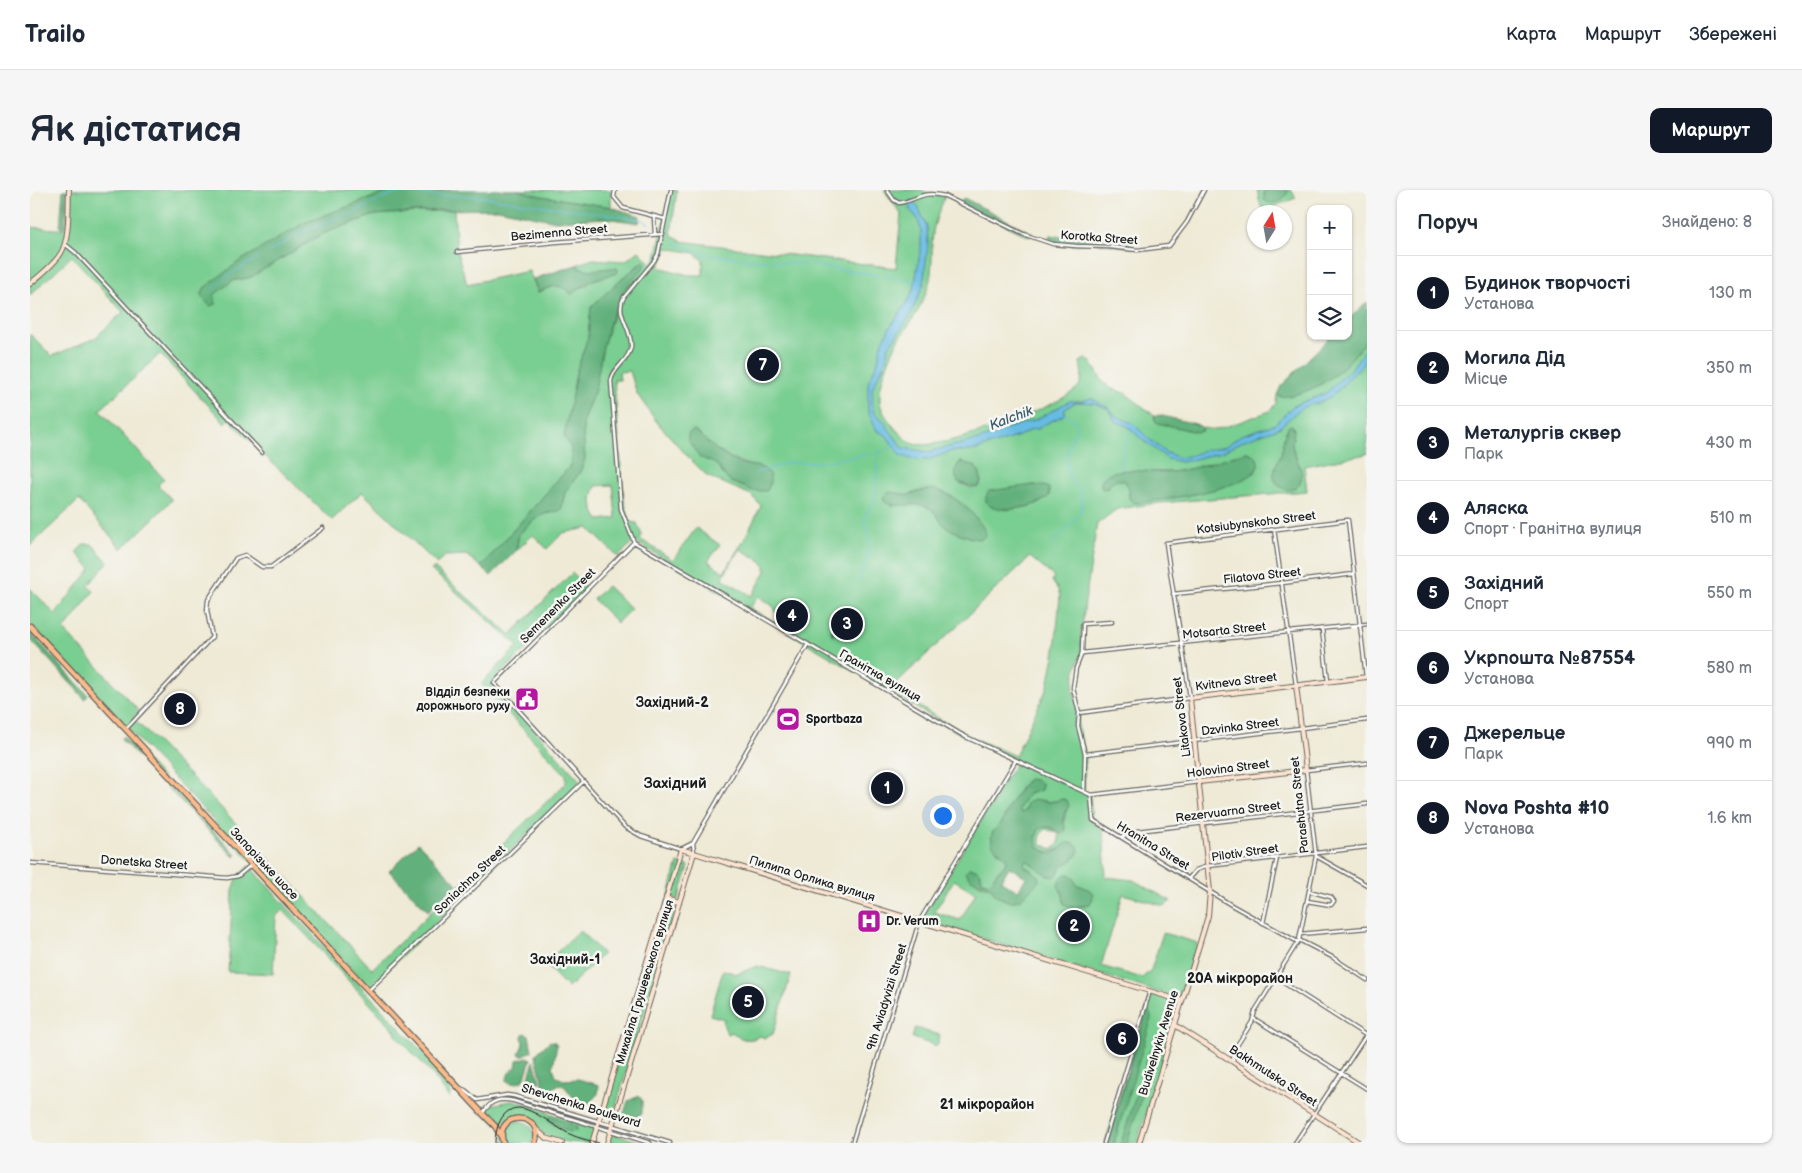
<!DOCTYPE html>
<html lang="uk">
<head>
<meta charset="utf-8">
<style>
	:root { --surface:#fff; --page:#f6f6f7; --text:#1f2937; --muted:#747a83; --line:#e0e1e3; --accent:#111827 }
	body { margin:0; font-family:"Balsamiq Sans",sans-serif; background:var(--page); color:var(--text) }
	.controls { position:absolute; right:15px; top:15px; display:grid; overflow:hidden; border-radius:10px; box-shadow:0 1px 4px #0004 }
	.controls button { width:45px; height:45px; display:grid; place-items:center; padding:0; border:0; border-bottom:1px solid var(--line); background:var(--surface); color:var(--text); font:25px sans-serif }
	.compass { position:absolute; left:1217px; top:15px; width:45px; height:45px; border-radius:50%; background:var(--surface); box-shadow:0 1px 4px #0004; rotate:11deg }
	.you { position:absolute; left:912px; top:625px; width:18px; height:18px; margin:-12px; border:4px solid #fff; border-radius:50%; background:#1a73e8; box-shadow:0 0 0 8px #1a73e833 }
	.badge { display:grid; place-items:center; width:32px; height:32px; border-radius:50%; background:var(--accent); color:#fff; font-size:16px; font-weight:700 }
	.pin { position:absolute; translate:-50% -50%; border:2px solid #fff; box-shadow:0 1px 5px #0006 }
	.list { margin:0; padding:0; list-style:none }
	h2 { display:flex; justify-content:space-between; align-items:center; height:65px; margin:0; padding:0 20px; font-size:21px }
	h2 small { font-size:16px; font-weight:400; color:var(--muted) }
	.list li { display:grid; grid-template-columns:32px 1fr auto; gap:15px; align-items:center; box-sizing:border-box; height:75px; padding:0 20px; border-top:1px solid var(--line) }
	.list b { display:block; font-size:19px; white-space:nowrap }
	.list p { margin:0; font-size:16px; white-space:nowrap; color:var(--muted) }
	.list em { font-size:16px; font-style:normal; color:var(--muted) }
	.icon { flex:none; width:28px; height:28px; fill:none; stroke:currentColor; stroke-width:2; stroke-linecap:round; stroke-linejoin:round }
	.map { position:relative; flex:none; width:1337px; height:953px; overflow:hidden; border-radius:10px }
	header { display:flex; align-items:center; gap:30px; box-sizing:border-box; height:70px; padding:0 25px; background:var(--surface); border-bottom:1px solid var(--line) }
	header strong { font-size:24px }
	nav { display:flex; gap:28px; margin-inline-start:auto; font-size:18px }
	.intro { display:flex; align-items:center; justify-content:space-between; box-sizing:border-box; height:120px; padding:0 30px }
	h1 { margin:0; font-size:35px }
	.button { padding:12px 22px; border-radius:10px; background:var(--accent); color:#fff; font-size:18px; font-weight:700 }
	main { display:flex; gap:30px; padding:0 30px }
	aside { flex:1; background:var(--surface); border-radius:10px; box-shadow:0 1px 4px #0004 }
	.map>svg:first-child { display:block }
	.green { fill:#79ce91; stroke:#4a7556; fill-rule:evenodd }
	.forest { fill:#62b17b; stroke:#3f664c; fill-rule:evenodd }
	.water { fill:#66bbe3; stroke:#416c80 }
	.lines { fill:none; stroke-linecap:round; stroke-linejoin:round }
	.stream { stroke:#66bbe3; stroke-width:1 }
	.street-casing { stroke:#66645d; stroke-width:5 }
	.secondary-casing { stroke:#66645d; stroke-width:6 }
	.primary-casing { stroke:#66645d; stroke-width:7 }
	.street { stroke:#fff; stroke-width:2.5 }
	.secondary { stroke:#fde4d1; stroke-width:4 }
	.primary { stroke:#fbbb8c; stroke-width:4.5 }
	.tram { stroke:#1c1c1c; stroke-width:1 }
	.labels { text-anchor:middle; dominant-baseline:central; stroke-width:5; stroke-linejoin:round; paint-order:stroke }
	.street-label { font-size:12px; fill:#1c1c1c; stroke:#f6f6f2 }
	.poi-label { font-size:12px; font-weight:bold; fill:#1c1c1c; stroke:#f6f6f2; text-anchor:start }
	.water-label { font-size:14px; font-style:italic; fill:#3a5c6c; stroke:#f6f6f2 }
	.neighbourhood-label { font-size:14px; font-weight:bold; fill:#1c1c1c; stroke:#f6f6f2 }
	.quarter-label { font-size:15px; font-weight:bold; fill:#1c1c1c; stroke:#f6f6f2 }
</style>
</head>
<body>
<header>
<strong>Trailo</strong>
<nav><a>Карта</a><a>Маршрут</a><a>Збережені</a></nav>
</header>
<div class="intro"><h1>Як дістатися</h1><a class="button">Маршрут</a></div>
<main>
<div class="map">
<svg width="1337" height="953" viewBox="0 0 1337 953">
	<rect width="100%" height="100%" fill="#f6f6f2"/>
	<filter id="ink" filterUnits="userSpaceOnUse"><feTurbulence type="fractalNoise" baseFrequency=".02" numOctaves="2"/><feDisplacementMap in="SourceGraphic" scale="10" xChannelSelector="R" yChannelSelector="G"/><feConvolveMatrix kernelMatrix="1 2 1 2 8 2 1 2 1" color-interpolation-filters="sRGB"/></filter>
	<filter id="wash" filterUnits="userSpaceOnUse"><feTurbulence type="fractalNoise" baseFrequency=".0096" numOctaves="4" result="noise"/><feDisplacementMap in="SourceGraphic" scale="20" xChannelSelector="R" yChannelSelector="G"/><feGaussianBlur stdDeviation="1.12" result="paint"/><feColorMatrix in="noise" values="0 0 0 0 0 0 0 0 0 0 0 0 0 0 0 0 0 1.4 0 .05"/><feComposite in="paint" operator="in"/></filter>
	<g filter="url(#wash)">
		<rect width="100%" height="100%" fill="#efead6"/>
		<path class="green" d="M39 0H363L274 33 174 98 186 115 184 105 202 91 221 87 292 44 344 25 424 20 427 62 437 94 499 81 508 102 524 96 554 97 563 90 586 83 588 80C577 79 555 83 546 75L563 69 595 71 609 61 621 74 626 68 641 0H647L641 44 651 51 866 78 871 24 854 0H891L898 3 915 6C911 17 905 30 903 42 901 55 903 70 901 83 900 93 896 104 892 112 886 127 876 138 868 151 860 166 844 203 852 219 855 228 873 249 882 253 905 264 1030 217 1048 197 1054 190 1051 180 1050 172L1055 169 1061 172 1073 192 1080 198 1095 203 1125 226 1124 228 1172 241 1173 238 1184 240 1204 234 1240 221 1246 213 1247 205 1251 207 1334 153 1337 149V264L1274 276 1277 301 1130 313 1087 319 1067 334 1055 412 1051 446 1052 463 1046 478 1043 498 1049 523 1048 536 1055 564 1054 602 934 546 604 351 588 367 558 338 533 343 517 359 503 345 486 361 489 344 504 330 514 324 527 322 532 317 535 302 550 282 555 269 553 243 554 227 565 199 573 156 588 110 594 100 603 90 611 72 600 83 593 87 561 118 558 147 546 183 541 275 451 377 436 365 415 366 407 374 332 302 302 330 232 263 199 229 195 233 130 164 70 220 134 289 128 295 142 310 92 359 49 310 0 356V144L22 166 65 148 93 122 42 66 0 105V37L37 40ZM637 58 664 63 673 70V85H658L629 77ZM600 181 607 204 626 231 658 267 677 286 721 305 731 316 715 348 694 382 678 371 690 355 666 338 643 370 610 349 612 345 607 333 600 332 594 310 584 190H590L589 182ZM1258 237 1264 239 1262 256 1269 275H1246L1251 264ZM681 256C697 267 713 275 732 278L694 286 686 274ZM1217 262C1229 266 1229 273 1225 283L1173 302 1108 313 1099 308V299L1095 291 1087 289 1081 292 1090 281 1142 282 1164 278ZM939 275 945 276 951 288 950 296 942 298 930 293ZM583 295 586 328 569 330C561 319 560 308 566 296ZM1003 295 1014 296 1020 302C1015 317 988 318 975 320L995 297ZM893 300C900 301 907 301 913 303 928 307 952 330 956 345 940 344 922 345 911 331 907 326 904 320 898 317 887 312 873 315 862 316L865 303 878 305ZM710 359 733 372 736 381 722 406 692 388ZM1000 367 1024 387 1022 391 1028 400 1030 406 1025 460 1018 496 985 566 935 544 860 499ZM729 406 744 417 748 430 746 433 720 418Z
			M487 0H581V17L511 6Z
			M1227 0H1235L1233 5 1261 0 1266 8 1237 19V22H1235V19L1231 17Z
			M54 354H62L78 372 58 396 64 401 34 440 109 521 103 528 183 609 342 779 536 593V585L451 494 488 456 401 380 404 378 480 445 542 383 557 398 462 493 551 592 339 798 0 433V398L25 424 61 379 46 362Z
			M577 396 601 419 587 433 563 409Z
			M986 572 1060 606 1062 632 1076 640 1073 642 1076 687 1103 690 1141 711 1134 716 1093 704 1071 776 1112 788 1121 780 1133 743 1168 753 1151 809 891 730ZM995 591 1011 600 998 604 989 619 991 623 995 621V618L1009 610 1020 612 1033 609 1035 626 1031 644C1024 640 1018 635 1010 638 1006 645 1005 649 1007 657 1017 662 1021 664 1030 658L1036 673 1022 687 1016 685 998 671H994V676L1004 682C1002 697 997 710 980 712L967 706 960 697 949 694 950 683 952 691 960 693C963 690 964 686 967 682 971 677 974 677 977 670L973 663 968 662 961 647 962 644 972 632 980 614ZM1016 639 1029 644V653L1023 659 1010 654V645ZM924 690 946 703 930 730 904 722ZM1045 694 1054 697 1055 716 1041 717 1034 713 1033 704 1030 701Z
			M648 673 659 676 648 710 638 707Z
			M219 676 422 894 419 908 404 886 365 844 366 842 253 720 246 726 243 784 198 782 203 700 208 686Z
			M637 710 647 713 584 923 574 920Z
			M550 740 573 764 538 798 515 774Z
			M727 776 761 785 743 844 735 848 730 846C720 852 710 850 702 842L697 844 693 833 694 829 680 825 693 780 707 784Z
			M1121 804 1150 812 1107 953H1075Z
			M885 838 910 845 907 856 882 848Z
			M481 911 498 914 513 921 565 938 561 953C546 953 531 953 517 946 505 939 499 919 481 928 477 929 475 932 471 934L465 933 450 917Z
			M488 931C501 932 506 941 502 953H476C472 942 477 933 488 931Z
			M581 943 614 953H578Z"/>
		<path class="forest" d="M33 0H37L35 37 33 39 30 37Z
			M363 0H487L511 6 581 17 610 26 609 33 575 28 526 31 468 19 410 20 344 25 292 44 221 87 202 91 184 105 186 114 180 116 171 107 174 98 210 71 274 33Z
			M1235 0H1258V1C1255 11 1242 17 1234 10Z
			M934 8 1002 43 1000 47 930 13Z
			M1020 45C1047 48 1074 49 1101 52L1103 58 1062 52 1043 55 1030 54 1018 51Z
			M614 71 616 75 594 100 582 126 573 156 565 199 554 227 553 243 555 269 550 282 535 302 531 320 514 324 504 330 489 344 486 361 461 386 451 377 541 275V258L534 247 546 183 558 147 561 117 590 90Z
			M546 75C556 84 575 77 587 78L588 80 587 83 563 90 541 104C529 92 523 96 508 102L503 89Z
			M1337 112V149C1317 176 1299 195 1267 204 1260 206 1254 208 1247 205L1251 196 1301 146H1318V130Z
			M1128 225 1166 234 1173 238 1172 241 1167 242 1127 233 1124 228Z
			M1260 235 1263 236C1265 242 1262 248 1262 255 1263 267 1276 280 1270 293 1263 307 1242 297 1244 283 1245 275 1250 268 1252 261 1253 252 1254 242 1260 235Z
			M663 240C670 244 675 250 681 255 690 263 701 270 712 274 720 276 733 275 738 282 742 288 740 295 737 301H723L699 291 686 274 669 267 658 250V244Z
			M1217 262C1223 264 1227 266 1228 272 1233 298 1126 311 1107 313L1102 312 1099 308V299L1095 291C1086 289 1082 290 1078 298L1074 299 1071 298C1070 290 1073 286 1080 283 1099 276 1122 284 1142 282 1168 279 1192 268 1217 262Z
			M932 272C945 277 950 276 951 292L947 298 928 292C924 285 925 279 929 273Z
			M1003 295 1014 296 1019 298V306C1006 321 941 327 959 301Z
			M901 299C922 301 945 323 955 341L956 345C954 347 953 349 950 349 942 350 919 340 914 335 908 329 906 321 899 318 885 310 865 321 854 311L853 307 860 302 878 305Z
			M811 419 813 421 810 434 803 441V444L812 437 818 422 821 424 813 442 802 445 801 440Z
			M0 442 58 505 55 509 0 449Z
			M93 546 207 665 204 667 91 549Z
			M998 589 1006 590 1012 594 1011 600 998 604 989 619 991 623 995 621 997 613 1004 609 1020 612 1033 609 1037 610 1039 615 1033 629 1036 641 1033 644 1020 637 1010 638 1006 646 1007 657C1011 659 1018 664 1023 663 1033 659 1036 646 1048 657L1049 661 1045 668 1033 676 1025 687 1016 685 998 671H995L994 676 1008 685 1009 691 991 709 980 712 967 706 960 697 941 689 935 682 939 678 946 679 950 683 952 691 960 693 967 682 973 678 977 670C970 658 959 661 962 643L972 632 980 614ZM979 677 996 687 988 701 971 691Z
			M388 653 427 694 398 721 359 681Z
			M1035 684C1042 683 1044 688 1046 694 1056 699 1070 700 1059 715L1041 717 1034 714 1033 704 1028 696 1030 689Z
			M1116 821H1119L1121 827 1120 834 1084 953H1077Z
			M494 843 499 845 502 861 492 866 489 864 493 854 492 846Z
			M520 851 525 852 527 855 523 877 526 886 533 890 548 889 569 895 568 904 557 915C545 915 542 904 534 896 526 894 523 897 519 903H515L506 866 507 863Z
			M1120 861 1123 862 1124 866C1120 872 1121 878 1119 885 1111 907 1104 930 1097 953H1091Z
			M498 867 501 869 494 890C489 893 481 895 477 891 477 884 480 880 486 878L487 870Z
			M504 871 510 892 502 896 497 893Z
			M609 906 612 910V924L598 929H594L593 926 598 911Z
			M521 926 545 936 547 937 546 941 540 942 520 932 518 929Z"/>
		<path class="water" d="M881 10 887 15 897 37 898 56 893 96 880 126 858 158 856 171 842 199 843 222 855 232 858 238 873 258 898 262 955 248 972 240 1007 229 1040 211H1053L1061 208 1077 217H1079L1084 225 1104 234 1120 250 1135 262 1149 268 1162 265 1172 261 1196 256 1211 245 1245 234 1263 216 1296 203 1321 179 1337 157V167L1331 176 1302 206 1290 212 1271 218 1249 238 1217 249 1192 262 1161 270 1151 272 1138 269 1114 251 1097 236 1085 231 1078 219 1064 213 1045 212 1035 219 1034 225 1009 237V239H1003L989 246 946 260 933 262 922 261 898 270 880 269 870 265 856 245 847 241 838 222V193L848 171 851 155 860 137 878 111 884 99 891 56V41L888 29 880 20 879 11Z"/>
		<g class="lines">
			<path class="stream" d="M645 53 673 64 786 76 886 91
				M239 62 273 41 320 24 363 4 380 2 406 6H443L588 26 613 30 619 34
				M183 99 196 87 227 68
				M857 260 863 257
				M846 263 852 261
				M1090 279 1097 248 1103 240
				M725 283 757 273 788 272 841 264
				M1023 353 1048 326 1052 318 1051 301 1040 290 1037 274 1038 261 1047 236 1044 229 1034 224
				M830 391 839 358V344L835 332V327L845 310 848 263"/>
		</g>
	</g>
	<g filter="url(#ink)">
		<g class="lines">
			<g class="street-casing">
				<path id="street" d="M585 0 584 7 593 18 635 29
					M857 0 864 10 869 13C889 10 890 0 915 6L993 44 1023 54 1046 56 1079 57 1108 60 1139 56 1157 32 1174 0
					M624 28 625 44
					M35 54 46 63 232 263
					M427 62 525 52 633 44
					M1244 339 1266 495
					M604 352 464 493 595 637 611 646 651 659 663 653 778 454
					M604 352 934 546 1061 605
					M604 352 591 319 581 191C583 177 599 171 601 157 603 139 584 124 594 107L624 71 628 64 641 0
					M1143 404 1252 393 1324 384
					M1292 439 1298 491
					M1052 463 1337 434
					M1049 523 1160 508C1153 456 1143 405 1136 353L1318 330 1336 487
					M97 538 182 447 177 420 178 410 206 368 215 365 232 377H241L293 338
					M1055 564 1337 530
					M1054 602 1055 564 1048 536 1049 523 1043 498 1046 478 1052 463 1053 434 1082 432
					M1061 605 1063 630 1203 716 1268 752
					M1061 605 1169 592
					M1091 647 1107 641 1337 614
					M663 653 664 663
					M1286 666 1337 695
					M0 673 197 688 208 686 221 675
					M1159 688 1166 680 1178 676 1337 657
					M1277 711 1301 715 1304 711 1301 707 1279 701
					M1233 733 1247 668
					M1270 744 1337 738
					M1269 750 1302 767 1337 790
					M1246 788 1337 846
					M339 800 553 592
					M1223 828 1337 899
					M1203 872 1204 860 1222 832 1225 821 1269 750 1286 666 1276 580 1337 573
					M430 898 435 900 447 910 477 905 484 906 640 953
					M453 923C461 910 469 908 484 911L620 953
					M822 953 889 732 986 570
					M1074 953 1120 801
					M1265 953 1337 844"/>
			</g>
			<g class="secondary-casing">
				<path id="secondary" d="M0 94C10 85 24 75 31 63 40 48 38 18 39 0
					M1169 592 1276 580 1266 495
					M636 708 649 712
					M1145 835 1330 953
					M506 939 516 948 532 953
					M562 953 651 659 1152 811
					M577 953 664 663
					M1109 953 1178 726 1180 701 1160 508 1337 487"/>
			</g>
			<g class="primary-casing">
				<path id="primary" d="M0 436 454 925 465 936 472 948
					M473 953C463 920 516 921 505 953"/>
			</g>
			<use href="#street" class="street"/>
			<use href="#secondary" class="secondary"/>
			<use href="#primary" class="primary"/>
			<path class="tram" d="M465 953C465 936 474 913 495 919 510 924 523 935 536 942 546 948 558 950 569 953"/>
		</g>
	</g>
	<defs>
		<g id="civic-square" transform="scale(1.25)"><rect x="-9" y="-9" width="18" height="18" rx="4" fill="#b5179e" stroke="#f6f6f2"/><path d="M-.6-6.5H3V-4.5H.6V-3L4-1V1h2V6H-6V1h2V-1L-.6-3ZM-1.2 2.5V6h2.4V2.5Z" fill="#fff"/></g>
		<g id="stadium-square" transform="scale(1.25)"><rect x="-9" y="-9" width="18" height="18" rx="4" fill="#b5179e" stroke="#f6f6f2"/><path d="M0-5a6.5 5 0 1 0 0 10a6.5 5 0 1 0 0-10ZM-3.5-1.8h7v3.6h-7Z" fill="#fff"/></g>
		<g id="hospital-square" transform="scale(1.25)"><rect x="-9" y="-9" width="18" height="18" rx="4" fill="#b5179e" stroke="#f6f6f2"/><path d="M-5-5h3v3.5h4V-5h3V5h-3V1.5h-4V5h-3Z" fill="#fff"/></g>
	</defs>
	<g fill-rule="evenodd">
		<use href="#civic-square" x="497" y="509"/>
		<use href="#stadium-square" x="758" y="529"/>
		<use href="#hospital-square" x="839" y="731"/>
	</g>
	<g class="labels">
		<g class="street-label">
			<text transform="translate(529 43) rotate(-5)">Bezimenna Street</text>
			<text transform="translate(1069 48) rotate(4)">Korotka Street</text>
			<text transform="translate(1226 333) rotate(-7)">Kotsiubynskoho Street</text>
			<text transform="translate(1232 386) rotate(-6)">Filatova Street</text>
			<text transform="translate(528 416) rotate(-45)">Semenenka Street</text>
			<text transform="translate(1194 441) rotate(-6)">Motsarta Street</text>
			<text transform="translate(850 486) rotate(30)">Гранітна вулиця</text>
			<text transform="translate(1206 492) rotate(-7)">Kvitneva Street</text>
			<text transform="translate(1152 527) rotate(-97)">Litakova Street</text>
			<text transform="translate(1210 537) rotate(-7)">Dzvinka Street</text>
			<text transform="translate(1198 579) rotate(-7)">Holovina Street</text>
			<text transform="translate(1270 615) rotate(-96)">Parashutna Street</text>
			<text transform="translate(1198 622) rotate(-7)">Rezervuarna Street</text>
			<text transform="translate(1123 656) rotate(31)">Hranitna Street</text>
			<text transform="translate(1215 663) rotate(-8)">Pilotiv Street</text>
			<text transform="translate(114 673) rotate(4)">Donetska Street</text>
			<text transform="translate(234 674) rotate(47)">Запорізьке шосе</text>
			<text transform="translate(782 689) rotate(17)">Пилипа Орлика вулиця</text>
			<text transform="translate(440 690) rotate(-44)">Soniachna Street</text>
			<text transform="translate(615 792) rotate(-73)">Михайла Грушевського вулиця</text>
			<text transform="translate(857 807) rotate(-73)">9th Aviadyvizii Street</text>
			<text transform="translate(1129 853) rotate(-73)">Budivelnykiv Avenue</text>
			<text transform="translate(1243 886) rotate(33)">Bakhmutska Street</text>
			<text transform="translate(551 916) rotate(17)">Shevchenka Boulevard</text>
		</g>
		<g class="poi-label">
			<text x="480" y="502" text-anchor="end">ВІдділ безпеки<tspan x="480" dy="14">дорожнього руху</tspan></text>
			<text x="776" y="529">Sportbaza</text>
			<text x="856" y="731">Dr. Verum</text>
		</g>
		<g class="water-label">
			<text transform="translate(981 228) rotate(-21)">Kalchik</text>
		</g>
		<g class="neighbourhood-label">
			<text x="642" y="512">Західний-2</text>
			<text x="535" y="769">Західний-1</text>
			<text x="1210" y="788">20А мікрорайон</text>
			<text x="957" y="914">21 мікрорайон</text>
		</g>
		<g class="quarter-label">
			<text x="645" y="593">Західний</text>
		</g>
	</g>
</svg>
<div class="controls">
<button>+</button>
<button>−</button>
<button><svg class="icon" aria-label="layers" viewBox="0 0 24 24"><path d="M12 4l9 5-9 5-9-5zM3 14l9 5 9-5"/></svg></button>
</div>
<svg class="compass" viewBox="-18 -18 36 36"><path d="M0-13l5 13h-10z" fill="#e53935"/><path d="M0 13l5-13h-10z" fill="#747a83"/></svg>
<div class="you"></div>
<div class="pin badge" style="left:857px;top:598px">1</div>
<div class="pin badge" style="left:1044px;top:736px">2</div>
<div class="pin badge" style="left:817px;top:434px">3</div>
<div class="pin badge" style="left:762px;top:426px">4</div>
<div class="pin badge" style="left:718px;top:812px">5</div>
<div class="pin badge" style="left:1092px;top:849px">6</div>
<div class="pin badge" style="left:733px;top:175px">7</div>
<div class="pin badge" style="left:150px;top:519px">8</div>
</div>
<aside>
<h2>Поруч<small>Знайдено: 8</small></h2>
<ul class="list">
<li><span class="badge">1</span><div><b>Будинок творчості</b><p>Установа</p></div><em>130 m</em></li>
<li><span class="badge">2</span><div><b>Могила Дiд</b><p>Місце</p></div><em>350 m</em></li>
<li><span class="badge">3</span><div><b>Металургів сквер</b><p>Парк</p></div><em>430 m</em></li>
<li><span class="badge">4</span><div><b>Аляска</b><p>Спорт · Гранітна вулиця</p></div><em>510 m</em></li>
<li><span class="badge">5</span><div><b>Західний</b><p>Спорт</p></div><em>550 m</em></li>
<li><span class="badge">6</span><div><b>Укрпошта №87554</b><p>Установа</p></div><em>580 m</em></li>
<li><span class="badge">7</span><div><b>Джерельце</b><p>Парк</p></div><em>990 m</em></li>
<li><span class="badge">8</span><div><b>Nova Poshta #10</b><p>Установа</p></div><em>1.6 km</em></li>
</ul>
</aside>
</main>
</body>
</html>
